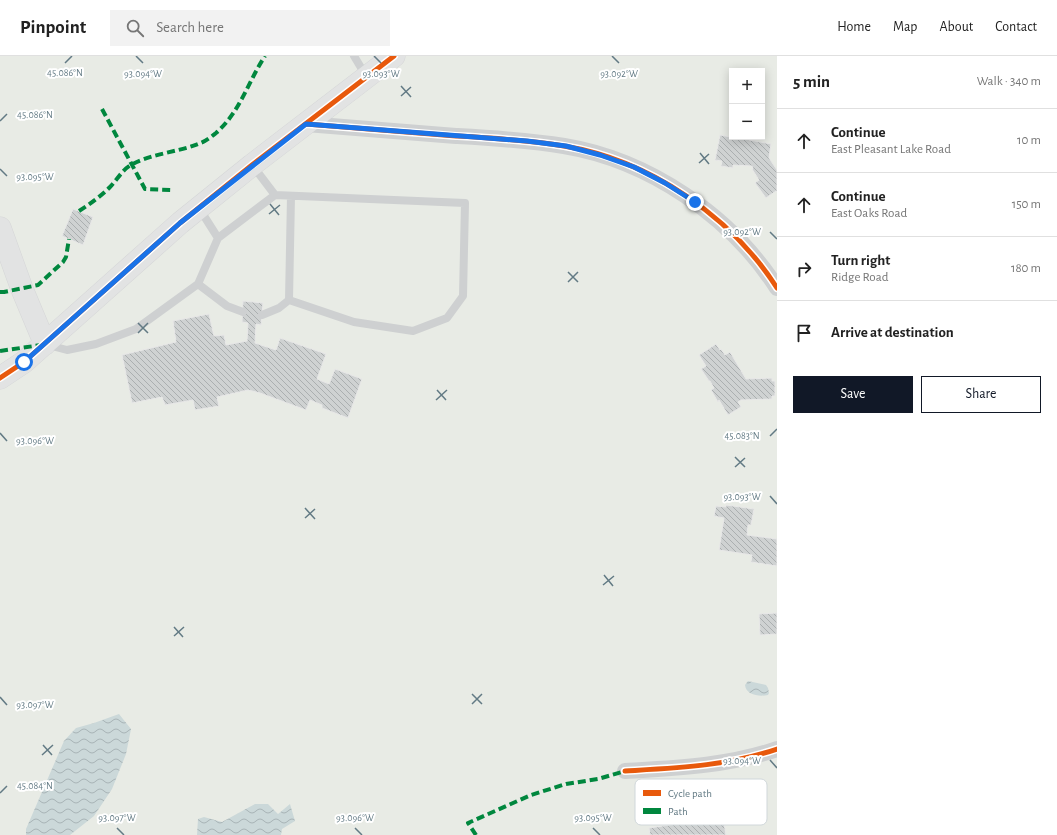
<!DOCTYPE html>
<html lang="en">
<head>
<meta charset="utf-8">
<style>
	:root { --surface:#fff; --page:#f2f2f2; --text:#222; --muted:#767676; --line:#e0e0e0; --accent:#111827 }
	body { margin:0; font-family:"Alegreya Sans",sans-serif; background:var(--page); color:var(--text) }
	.controls { position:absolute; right:12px; top:12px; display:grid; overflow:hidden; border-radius:0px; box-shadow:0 2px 10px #0003 }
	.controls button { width:36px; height:36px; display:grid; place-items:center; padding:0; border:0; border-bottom:1px solid var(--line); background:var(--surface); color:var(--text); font:20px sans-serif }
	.stop { position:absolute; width:12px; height:12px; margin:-9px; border:3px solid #1a73e8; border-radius:50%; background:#fff }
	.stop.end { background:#1a73e8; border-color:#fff; box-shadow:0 1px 4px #0008 }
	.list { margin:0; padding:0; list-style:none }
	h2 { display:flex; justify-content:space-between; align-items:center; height:52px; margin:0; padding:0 16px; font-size:17px }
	h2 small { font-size:13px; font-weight:400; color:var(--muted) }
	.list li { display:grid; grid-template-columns:26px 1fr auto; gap:12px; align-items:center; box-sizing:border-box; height:64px; padding:0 16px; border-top:1px solid var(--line) }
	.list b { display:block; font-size:15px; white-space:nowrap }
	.list p { margin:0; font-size:13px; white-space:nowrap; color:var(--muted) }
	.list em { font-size:13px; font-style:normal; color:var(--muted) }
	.actions { display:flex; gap:8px; padding:12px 16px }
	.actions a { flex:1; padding:9px 0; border:1px solid var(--accent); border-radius:0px; text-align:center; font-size:14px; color:var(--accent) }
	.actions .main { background:var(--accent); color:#fff }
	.icon { flex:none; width:22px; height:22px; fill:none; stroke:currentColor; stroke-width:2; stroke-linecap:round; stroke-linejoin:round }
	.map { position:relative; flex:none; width:777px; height:779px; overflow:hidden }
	header { display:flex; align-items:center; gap:24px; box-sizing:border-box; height:56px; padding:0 20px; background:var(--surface); border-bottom:1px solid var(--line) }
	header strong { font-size:19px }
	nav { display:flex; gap:22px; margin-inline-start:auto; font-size:14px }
	.search { width:280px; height:36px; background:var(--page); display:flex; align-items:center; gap:10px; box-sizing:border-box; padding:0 14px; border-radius:0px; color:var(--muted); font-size:15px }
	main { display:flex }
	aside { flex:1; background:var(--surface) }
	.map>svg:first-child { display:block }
	.grass { fill:#e8ebe5; fill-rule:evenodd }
	.water { fill:url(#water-waves) }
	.building { fill:url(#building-back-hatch); stroke:#e8e8e8 }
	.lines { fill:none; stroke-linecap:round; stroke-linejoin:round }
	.secondary-casing { stroke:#d5d6d7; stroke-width:23 }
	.lane { stroke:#ced0d1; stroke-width:8 }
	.street { stroke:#ced0d1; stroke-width:16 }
	.secondary { stroke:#e2e3e3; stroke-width:22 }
	.quiet { stroke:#00873e; stroke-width:4; stroke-dasharray:8 4; stroke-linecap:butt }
	.cycleway-casing { stroke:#fff; stroke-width:8 }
	.cycleway { stroke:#e8590c; stroke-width:5 }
	.route { stroke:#1a73e8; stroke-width:5 }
	.ticks { fill:none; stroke:#627a84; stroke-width:1.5 }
	.key { fill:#fff; stroke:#d0d7da; stroke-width:1 }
	.key-label { font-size:11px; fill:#627a84 }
	.ticks-label { font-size:10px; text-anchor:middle; fill:#627a84; stroke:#fff; stroke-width:4; stroke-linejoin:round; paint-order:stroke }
</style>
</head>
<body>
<header>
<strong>Pinpoint</strong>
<div class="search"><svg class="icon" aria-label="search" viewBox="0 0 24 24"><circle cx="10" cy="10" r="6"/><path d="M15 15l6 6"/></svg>Search here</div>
<nav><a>Home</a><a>Map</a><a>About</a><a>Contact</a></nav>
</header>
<main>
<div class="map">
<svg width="777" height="779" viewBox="0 0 777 779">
	<defs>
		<pattern id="water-waves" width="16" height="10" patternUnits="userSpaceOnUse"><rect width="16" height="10" fill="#cbd8d9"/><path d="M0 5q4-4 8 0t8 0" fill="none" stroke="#a8b4b6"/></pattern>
		<pattern id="building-back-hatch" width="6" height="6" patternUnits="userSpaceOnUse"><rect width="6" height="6" fill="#cfd2d2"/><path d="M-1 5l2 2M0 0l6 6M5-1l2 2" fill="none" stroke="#abafb0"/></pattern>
	</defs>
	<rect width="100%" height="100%" fill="#f8f8f8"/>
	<path class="grass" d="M0 0H777V779H0ZM732 15H762V81H732Z"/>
	<path class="water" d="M748 625 766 629 768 632 769 637 768 639C759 641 746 639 745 629Z
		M119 658 131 673 126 698 112 733 94 760 70 779H26V773L64 685 76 672 94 667Z
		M255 748H268L278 758 290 748 295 765 282 773 281 779H197L198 763 204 761 222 766Z"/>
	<path class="building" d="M720 79 736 82 741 81 749 82V84L771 88 769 102 777 114V136L776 135 766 142 755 127 759 124 752 113 753 112 752 110 733 109V112L721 110 722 105 715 104Z
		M73 153 93 161 83 189 62 180Z
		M243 245 263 247 261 269 256 268 255 287 276 294 280 282 326 298 317 323 329 328 335 313 362 323 348 362 322 352V349L310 344 306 354 260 337 248 334 217 341 219 350 195 354 193 344 165 349 162 341 132 347 122 299 176 286 173 265 209 258 214 280 224 279 226 289 247 285 248 267 242 266Z
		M716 288 720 294 721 293 725 299 730 296 746 323 772 322V325H775V340H772V343L741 344 738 346 741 351 728 359 719 344 718 346 711 334 714 332 710 325H709L701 313 706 310 699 299Z
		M726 449 754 453 751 469H748L747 479 777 483V510L751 506 752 499 719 494 724 462 714 460 716 450 726 451Z
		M777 557V578L760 579 759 558Z
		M723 761 726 779H650L649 772Z"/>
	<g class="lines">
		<g class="secondary-casing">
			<path id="secondary" d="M0 172 22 233 45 288
				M0 322 24 306 180 167 252 109 394 0"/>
		</g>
		<path class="lane" d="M354 0 366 20
			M253 110 275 139
			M199 152 218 182
			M198 228 227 250 243 256
			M262 259 279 252 289 244
			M48 289 67 294 96 288 136 273 198 228 218 182 275 139 465 147 463 240 447 262 413 275 354 266 289 244 291 140"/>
		<path class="street" d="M306 68C356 72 406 76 456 80 492 82 529 84 564 90 649 104 731 160 777 232
			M625 715C676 712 728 710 777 693"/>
		<use href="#secondary" class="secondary"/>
		<path class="quiet" d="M102 53 145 133 171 134
			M79 155C90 148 101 140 110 131 117 124 122 114 131 109 150 98 178 96 198 88 205 86 211 81 216 77 240 56 248 26 265 0
			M0 236H4L38 229 63 206 66 201 69 183
			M0 295 41 289
			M476 779 468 767 531 739 566 728 598 723 625 715"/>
		<g class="cycleway-casing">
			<path id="cycleway" d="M306 68C356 72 406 76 456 80 492 82 529 84 564 90 649 104 731 160 777 232
				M0 322 24 306 180 167 252 109 394 0
				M625 715C676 712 728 710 777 693"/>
		</g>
		<use href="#cycleway" class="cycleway"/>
	</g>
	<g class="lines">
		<path class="route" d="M24 306 180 167 306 68 527 85 566 90 600 99 634 111 665 127 695 146"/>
	</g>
	<path class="ticks" d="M136 0 143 7M374 0 381 7M612 0 619 7M65 7 72 0M401 30 411 41M401 40 411 31M0 65 7 58M700 97 709 108M699 107 709 98M0 113 7 120M270 148 279 159M269 158 280 149M770 176 777 183M568 216 578 226M568 226 578 216M138 267 148 277M138 277 148 267M437 334 446 344M436 344 447 334M0 377 7 385M770 380 777 373M735 401 745 411M735 411 745 402M770 440 777 448M305 452 315 463M305 462 315 453M604 519 613 530M603 529 614 520M174 571 183 581M174 580 184 571M472 638 482 648M0 641 7 649M472 648 482 638M43 689 52 699M42 699 53 689M770 704 777 712M0 737 7 730M117 772 124 779M355 772 362 779M593 772 600 779"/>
	<rect x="635" y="723" width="132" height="46" rx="6" class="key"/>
	<rect x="643" y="734" width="18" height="6" fill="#e8590c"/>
	<rect x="643" y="752" width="18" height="6" fill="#00873e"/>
	<g class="key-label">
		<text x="668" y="741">Cycle path</text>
		<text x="668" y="759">Path</text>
	</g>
	<g class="ticks-label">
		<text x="65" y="20">45.086°N</text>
		<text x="381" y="21">93.093°W</text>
		<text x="143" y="21">93.094°W</text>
		<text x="619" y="21">93.092°W</text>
		<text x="35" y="62">45.086°N</text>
		<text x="35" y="124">93.095°W</text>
		<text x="742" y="179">93.092°W</text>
		<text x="742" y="383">45.083°N</text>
		<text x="35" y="388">93.096°W</text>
		<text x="742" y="444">93.093°W</text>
		<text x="35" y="652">93.097°W</text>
		<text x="742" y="708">93.094°W</text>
		<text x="35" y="733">45.084°N</text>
		<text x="117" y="765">93.097°W</text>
		<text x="355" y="765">93.096°W</text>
		<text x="593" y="765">93.095°W</text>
	</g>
</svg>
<div class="controls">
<button>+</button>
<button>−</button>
</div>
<div class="stop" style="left:24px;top:306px"></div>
<div class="stop end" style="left:695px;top:146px"></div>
</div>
<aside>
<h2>5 min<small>Walk · 340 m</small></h2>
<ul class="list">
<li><svg class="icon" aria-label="ahead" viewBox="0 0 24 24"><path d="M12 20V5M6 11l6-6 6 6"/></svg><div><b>Continue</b><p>East Pleasant Lake Road</p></div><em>10 m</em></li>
<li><svg class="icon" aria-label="ahead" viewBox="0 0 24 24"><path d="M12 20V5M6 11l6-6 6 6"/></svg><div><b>Continue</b><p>East Oaks Road</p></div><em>150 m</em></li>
<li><svg class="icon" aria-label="right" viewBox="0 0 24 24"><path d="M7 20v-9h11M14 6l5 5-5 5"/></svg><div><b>Turn right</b><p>Ridge Road</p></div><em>180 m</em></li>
<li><svg class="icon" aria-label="arrive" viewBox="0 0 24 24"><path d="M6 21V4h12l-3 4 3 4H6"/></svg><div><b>Arrive at destination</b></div></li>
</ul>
<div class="actions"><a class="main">Save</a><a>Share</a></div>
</aside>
</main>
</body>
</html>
